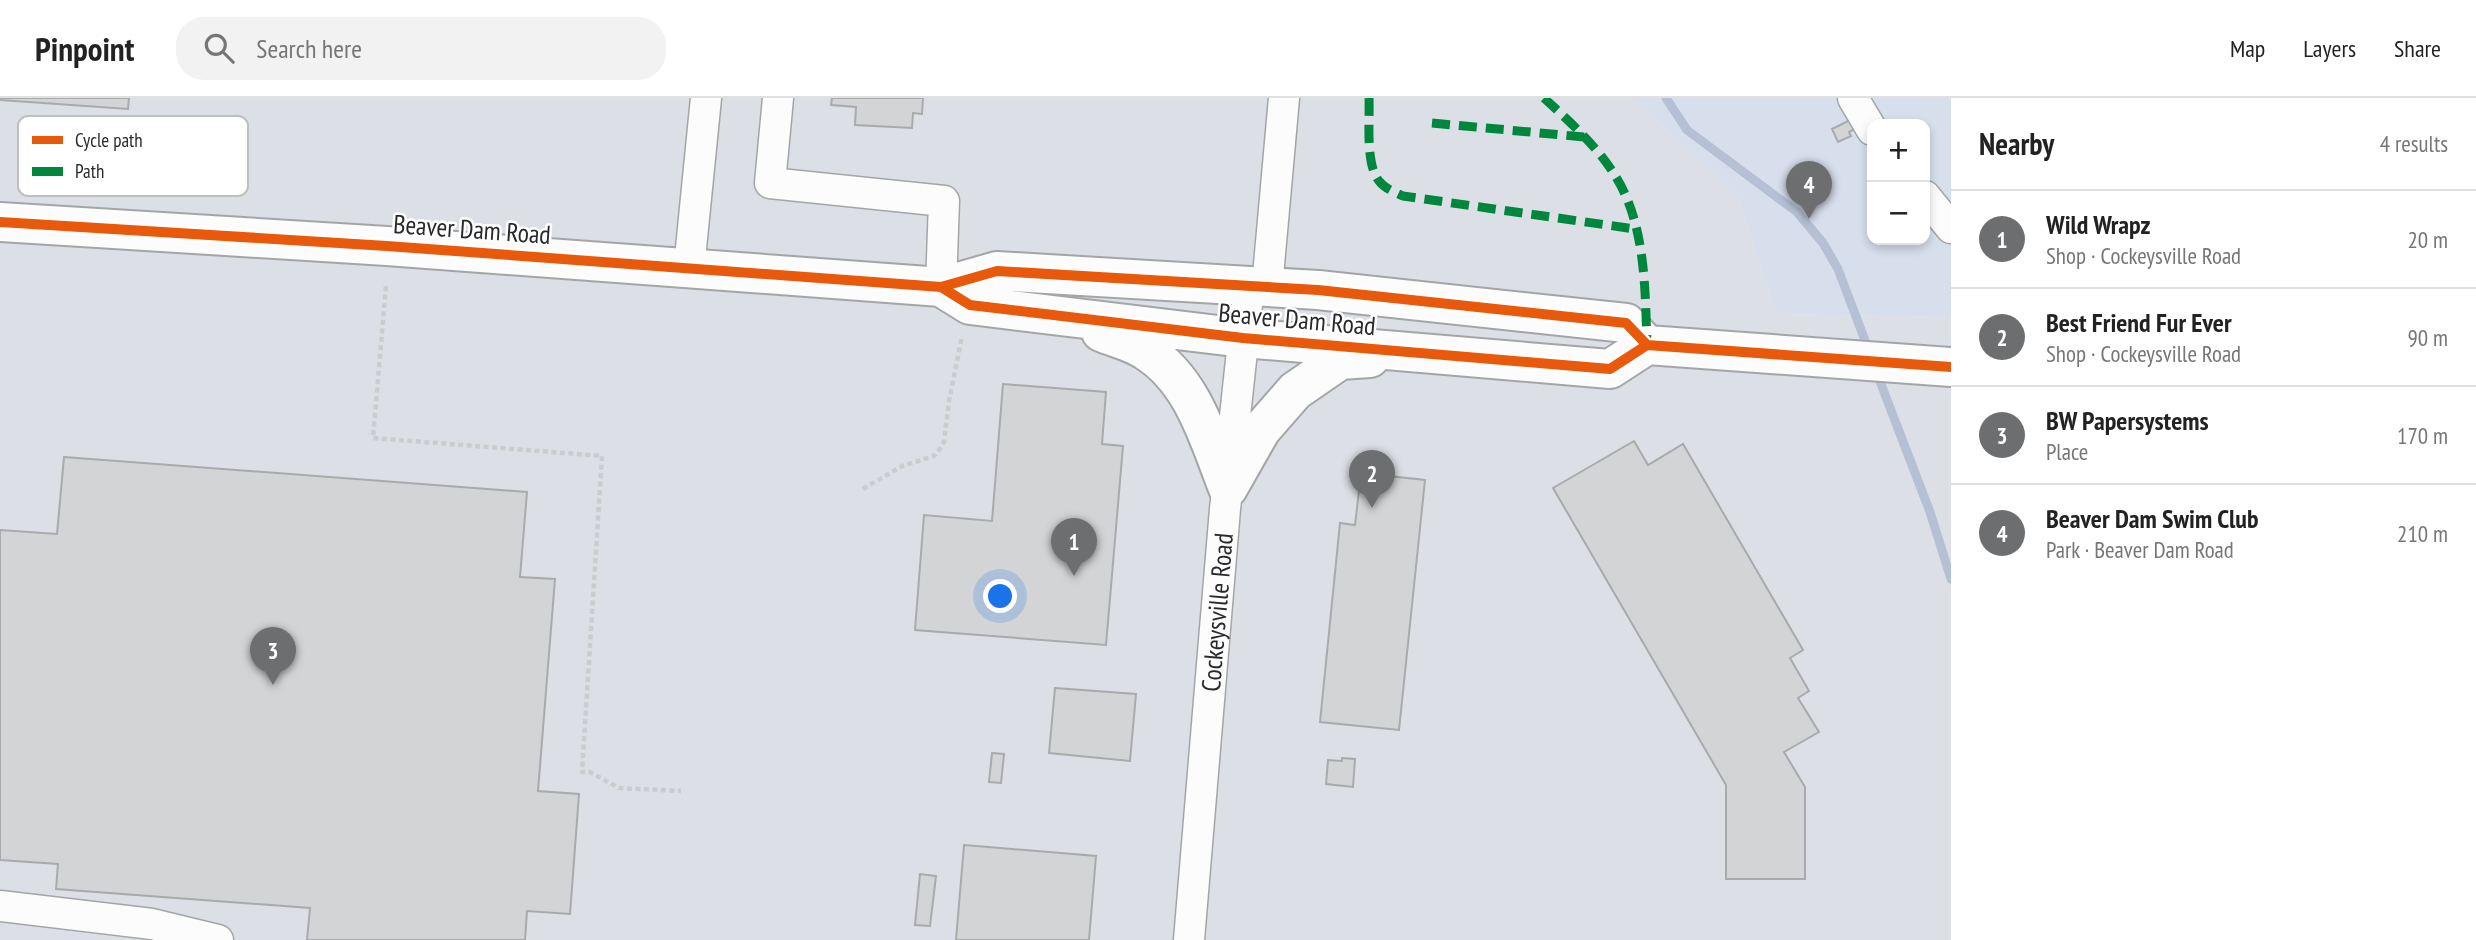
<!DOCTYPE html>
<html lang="en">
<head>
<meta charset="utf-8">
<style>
	:root { --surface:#fff; --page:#f2f2f2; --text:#222; --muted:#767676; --line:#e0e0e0; --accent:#6c6e70 }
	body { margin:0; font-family:"PT Sans Narrow",sans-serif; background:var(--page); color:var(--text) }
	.controls { position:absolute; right:21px; top:21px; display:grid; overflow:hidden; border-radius:14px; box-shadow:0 4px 10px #0003 }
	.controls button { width:63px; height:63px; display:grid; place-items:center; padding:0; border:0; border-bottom:2px solid var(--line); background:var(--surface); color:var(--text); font:35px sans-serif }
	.you { position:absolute; left:1001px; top:499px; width:24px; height:24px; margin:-18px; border:5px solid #fff; border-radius:50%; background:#1a73e8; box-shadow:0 0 0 10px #1a73e833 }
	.badge { display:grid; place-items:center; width:46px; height:46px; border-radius:50%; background:var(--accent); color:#fff; font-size:23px; font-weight:700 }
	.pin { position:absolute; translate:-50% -58px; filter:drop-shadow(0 2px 4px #0008) }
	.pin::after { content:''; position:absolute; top:37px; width:24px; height:21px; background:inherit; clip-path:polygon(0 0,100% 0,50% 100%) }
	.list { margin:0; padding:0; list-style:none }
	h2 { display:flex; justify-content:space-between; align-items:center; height:91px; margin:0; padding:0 28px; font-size:30px }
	h2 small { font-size:23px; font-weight:400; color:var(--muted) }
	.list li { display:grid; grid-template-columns:46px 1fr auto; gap:21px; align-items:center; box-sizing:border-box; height:98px; padding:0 28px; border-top:2px solid var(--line) }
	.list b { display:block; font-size:26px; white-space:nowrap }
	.list p { margin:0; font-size:23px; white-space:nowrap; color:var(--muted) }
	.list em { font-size:23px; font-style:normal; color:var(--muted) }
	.icon { flex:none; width:38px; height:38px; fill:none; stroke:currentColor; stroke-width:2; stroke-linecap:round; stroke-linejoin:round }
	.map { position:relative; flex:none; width:1951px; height:842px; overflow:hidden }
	header { display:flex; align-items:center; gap:42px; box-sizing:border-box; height:98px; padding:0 35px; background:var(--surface); border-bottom:2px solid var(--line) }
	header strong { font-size:33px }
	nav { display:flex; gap:38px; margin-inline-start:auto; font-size:24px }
	.search { width:490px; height:63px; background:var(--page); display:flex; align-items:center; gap:18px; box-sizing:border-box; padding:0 24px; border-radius:28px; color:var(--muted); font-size:26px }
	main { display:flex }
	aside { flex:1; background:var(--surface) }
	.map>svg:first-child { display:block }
	.built { fill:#dcdfe5 }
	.green { fill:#d7deec; fill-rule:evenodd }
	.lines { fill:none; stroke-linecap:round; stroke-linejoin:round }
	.stream { stroke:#b6c0d4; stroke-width:9 }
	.building { fill:#d3d4d6; stroke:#a9aaab; stroke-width:2 }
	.minor-casing { stroke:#a4a5a6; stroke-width:33 }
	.major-casing { stroke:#a4a5a6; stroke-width:42 }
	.path { stroke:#cccccd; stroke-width:4.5; stroke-dasharray:5 3.5; stroke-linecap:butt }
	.minor { stroke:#fcfcfd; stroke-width:30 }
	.major { stroke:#fcfcfd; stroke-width:38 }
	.quiet { stroke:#00873e; stroke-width:9; stroke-dasharray:18 9; stroke-linecap:butt }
	.cycleway-casing { stroke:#fff; stroke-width:15 }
	.cycleway { stroke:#e8590c; stroke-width:10 }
	.labels { text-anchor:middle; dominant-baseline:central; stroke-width:5; stroke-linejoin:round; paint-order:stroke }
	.street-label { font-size:26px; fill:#28292b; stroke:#fff }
	.key { fill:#fff; stroke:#bebfbf; stroke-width:2 }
	.key-label { font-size:19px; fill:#28292b }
</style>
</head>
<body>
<header>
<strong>Pinpoint</strong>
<div class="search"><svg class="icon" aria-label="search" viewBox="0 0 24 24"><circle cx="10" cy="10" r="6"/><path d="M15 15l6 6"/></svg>Search here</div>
<nav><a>Map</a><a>Layers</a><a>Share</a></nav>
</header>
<main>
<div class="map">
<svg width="1951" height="842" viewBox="0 0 1951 842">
	<rect width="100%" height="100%" fill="#ebedef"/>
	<path class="built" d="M0 0H1634L1739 101 1776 216 1951 219V842H0Z"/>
	<path class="green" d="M1634 0H1951V219L1776 216 1739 101ZM1872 26H1925V142H1872Z"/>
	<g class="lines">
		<path class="stream" d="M1666 0 1687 32 1797 114 1823 145 1838 171 1869 253
			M1876 273 1930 414 1951 481"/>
	</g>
	<path class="building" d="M0 0H129L128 11 0 2Z
		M832 0H923L922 16 913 15 912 30 855 27 856 9 831 7Z
		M1854 20 1859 29 1849 34 1851 38 1838 44 1832 31Z
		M1003 286 1106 294 1102 346 1123 348 1106 547 915 532 924 417 992 423Z
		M1634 343 1648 367 1683 346 1803 552 1790 560 1809 593 1798 600 1819 634 1784 654 1805 689V781H1726V687L1553 390Z
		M64 359 527 394 520 479 555 481 538 693 579 696 570 816 527 813 525 842H307L310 810 56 791 58 766 0 762V432L57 436Z
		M1361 375 1425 382 1399 632 1320 624 1340 425 1355 427Z
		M1055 590 1136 596 1130 663 1049 655Z
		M992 655 1004 656 1001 685 989 684Z
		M1342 660 1355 661 1353 689 1326 686 1328 662 1342 663Z
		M964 747 1096 758 1089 842H956Z
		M920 776 936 778 930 828 915 827Z"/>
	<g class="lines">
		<g class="minor-casing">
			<g id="minor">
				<path d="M778 0 770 85 944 103 941 189"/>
				<path d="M1853 0 1872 32"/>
				<path d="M1925 98 1951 130"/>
				<path d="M689 170 706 0"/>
				<path d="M1267 189 1284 0"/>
				<path d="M0 808 152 826 218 842"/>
				<path id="s1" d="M1189 842 1225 411 1249 188"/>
			</g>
		</g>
		<g class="major-casing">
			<path id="major" d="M0 124 387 148 941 189 997 173 1318 192 1626 225 1647 247
				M941 189 970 207 1243 240 1610 271 1647 247 1951 269
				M1101 234C1115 240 1133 244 1146 253 1193 282 1209 342 1228 390
				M1228 390 1261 332 1295 293 1340 262 1370 260"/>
		</g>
		<path class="path" d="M386 188 373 340 602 358 582 674H590L619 690 681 693
			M863 391 902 368 934 358 939 352 944 344 949 303 962 238"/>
		<use href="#minor" class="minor"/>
		<use href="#major" class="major"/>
		<path class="quiet" d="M1369 0C1370 22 1365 66 1379 83 1385 91 1395 94 1403 98L1635 131
			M1544 0C1570 24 1598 49 1616 79 1646 128 1645 192 1647 247
			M1432 25 1584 39"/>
		<g class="cycleway-casing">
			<path id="cycleway" d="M0 124 387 148 941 189 997 173 1318 192 1626 225 1647 247
				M941 189 970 207 1243 240 1610 271 1647 247 1951 269"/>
		</g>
		<use href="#cycleway" class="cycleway"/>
	</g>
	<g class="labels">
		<g class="street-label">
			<text transform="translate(472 131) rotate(4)">Beaver Dam Road</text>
			<text transform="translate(1297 221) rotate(5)">Beaver Dam Road</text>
			<text stroke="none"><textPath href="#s1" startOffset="329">Cockeysville Road</textPath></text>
		</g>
	</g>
	<rect x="18" y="18" width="230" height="80" rx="10" class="key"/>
	<rect x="32" y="38" width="31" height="8" fill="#e8590c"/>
	<rect x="32" y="69" width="31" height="9" fill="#00873e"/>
	<g class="key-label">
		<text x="75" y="49">Cycle path</text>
		<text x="75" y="80">Path</text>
	</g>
</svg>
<div class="controls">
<button>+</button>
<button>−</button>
</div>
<div class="you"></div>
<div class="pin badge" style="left:1074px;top:478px">1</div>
<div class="pin badge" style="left:1372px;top:410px">2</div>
<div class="pin badge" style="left:273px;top:587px">3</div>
<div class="pin badge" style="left:1809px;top:121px">4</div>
</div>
<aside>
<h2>Nearby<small>4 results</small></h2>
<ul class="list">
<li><span class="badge">1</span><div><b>Wild Wrapz</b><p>Shop · Cockeysville Road</p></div><em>20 m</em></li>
<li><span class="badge">2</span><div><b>Best Friend Fur Ever</b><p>Shop · Cockeysville Road</p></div><em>90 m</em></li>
<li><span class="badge">3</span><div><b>BW Papersystems</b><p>Place</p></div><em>170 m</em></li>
<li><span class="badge">4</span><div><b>Beaver Dam Swim Club</b><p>Park · Beaver Dam Road</p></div><em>210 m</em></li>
</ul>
</aside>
</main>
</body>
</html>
